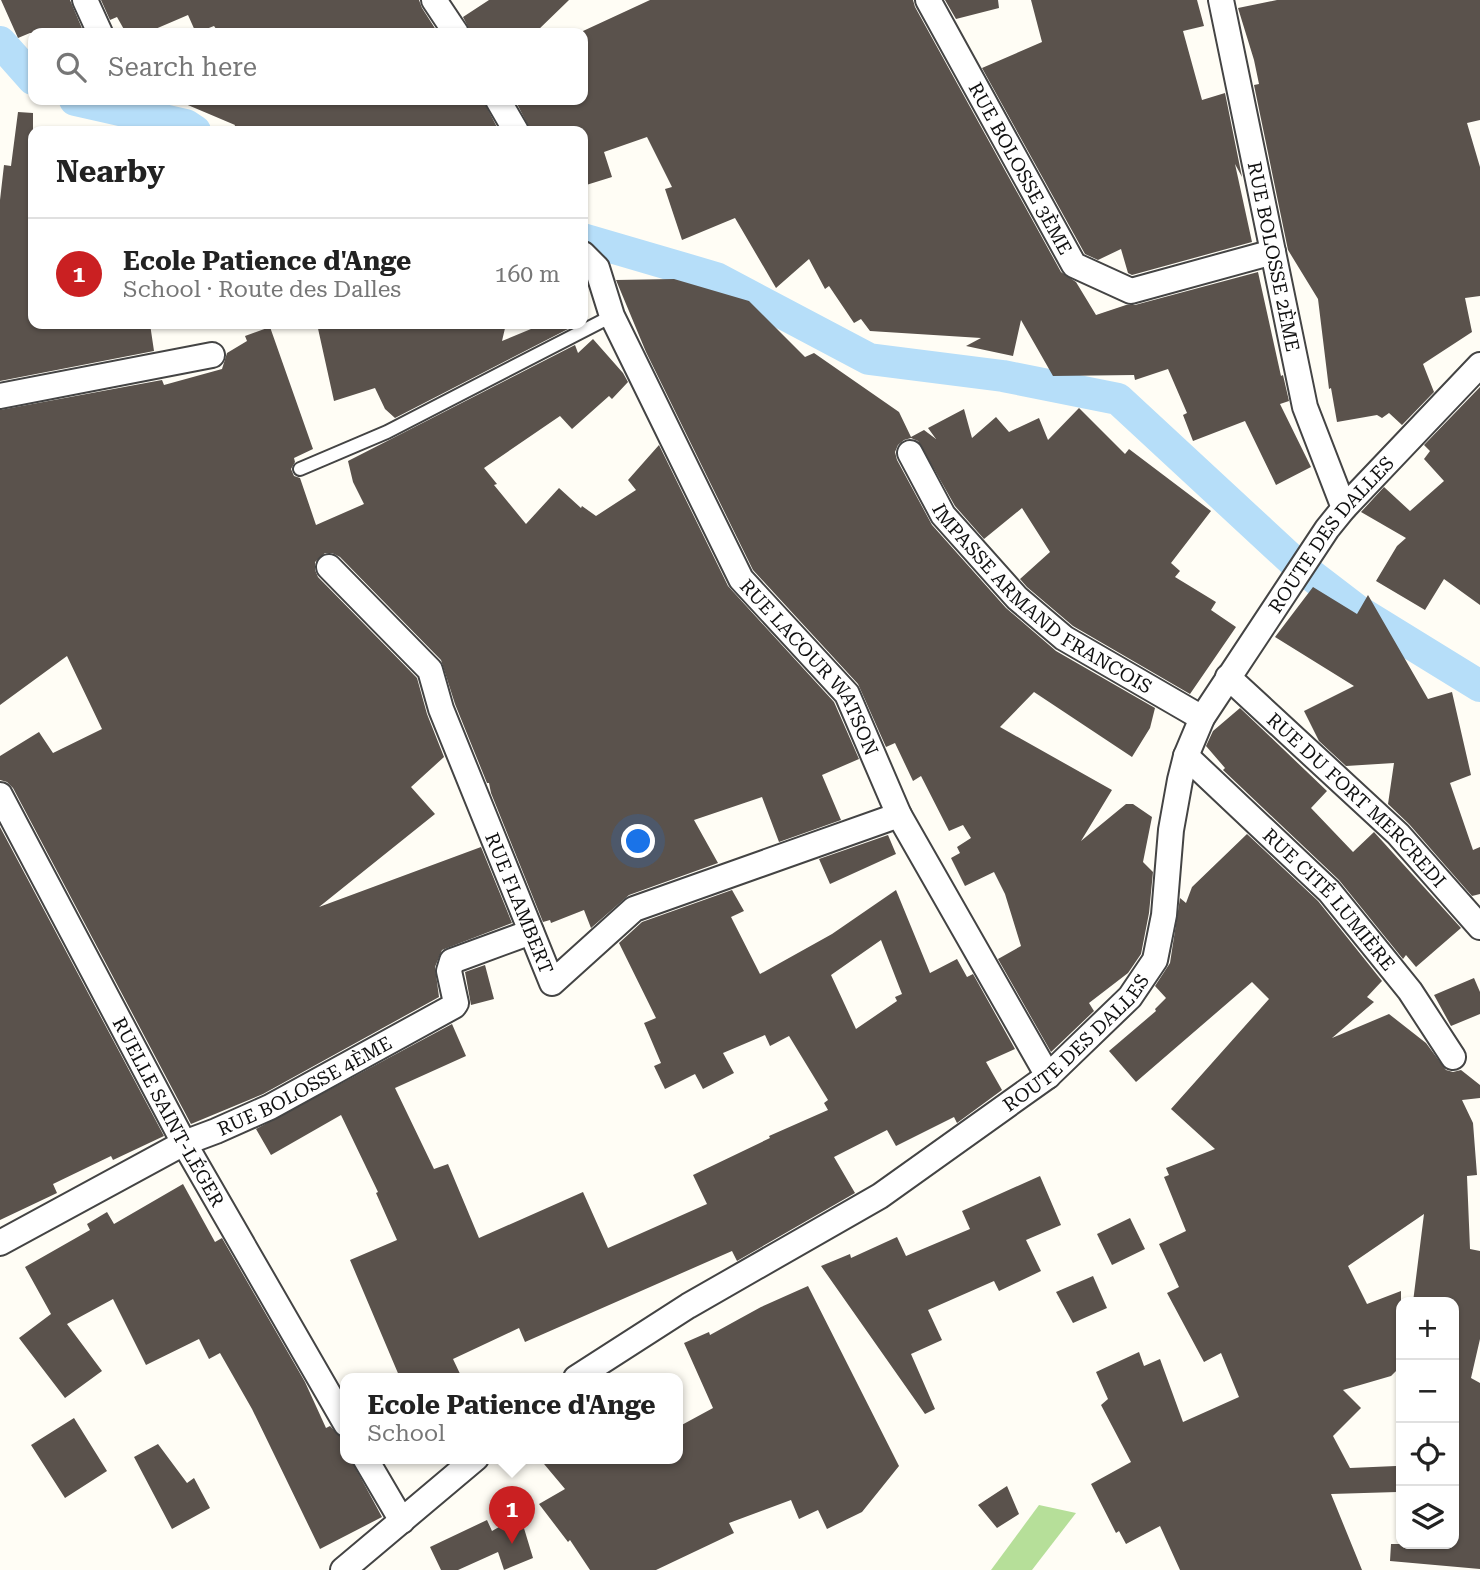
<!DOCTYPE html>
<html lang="en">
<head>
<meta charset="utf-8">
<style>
	:root { --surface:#fff; --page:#f6f6f6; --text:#222; --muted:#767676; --line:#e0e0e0; --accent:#ca2022 }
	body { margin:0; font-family:"Roboto Serif",serif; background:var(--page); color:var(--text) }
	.controls { position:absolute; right:21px; bottom:21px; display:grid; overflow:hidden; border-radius:14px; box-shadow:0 2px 5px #0004 }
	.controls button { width:63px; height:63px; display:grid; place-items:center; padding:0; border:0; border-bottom:2px solid var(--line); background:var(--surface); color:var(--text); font:35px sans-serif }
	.you { position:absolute; left:639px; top:842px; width:24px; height:24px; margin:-18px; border:5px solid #fff; border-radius:50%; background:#1a73e8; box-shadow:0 0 0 10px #1a73e833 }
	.badge { display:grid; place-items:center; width:46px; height:46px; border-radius:50%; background:var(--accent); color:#fff; font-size:23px; font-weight:700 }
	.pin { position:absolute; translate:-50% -58px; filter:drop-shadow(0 2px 4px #0008) }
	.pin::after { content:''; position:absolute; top:37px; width:24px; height:21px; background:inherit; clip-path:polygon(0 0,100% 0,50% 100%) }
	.popup { position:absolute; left:340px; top:1373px; width:343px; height:91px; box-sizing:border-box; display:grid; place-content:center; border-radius:14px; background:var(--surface); filter:drop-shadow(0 2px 5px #0005); font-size:23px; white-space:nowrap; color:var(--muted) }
	.popup b { font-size:26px; color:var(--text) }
	.popup::after { content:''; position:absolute; left:50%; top:100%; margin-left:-14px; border:14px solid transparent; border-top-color:var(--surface) }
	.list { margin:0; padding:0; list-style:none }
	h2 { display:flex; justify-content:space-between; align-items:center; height:91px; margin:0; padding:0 28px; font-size:30px }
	h2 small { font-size:23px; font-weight:400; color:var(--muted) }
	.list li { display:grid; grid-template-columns:46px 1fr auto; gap:21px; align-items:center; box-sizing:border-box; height:112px; padding:0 28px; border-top:2px solid var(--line) }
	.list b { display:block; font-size:26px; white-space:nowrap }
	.list p { margin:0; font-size:23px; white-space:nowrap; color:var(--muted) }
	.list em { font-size:23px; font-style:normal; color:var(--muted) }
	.icon { flex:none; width:38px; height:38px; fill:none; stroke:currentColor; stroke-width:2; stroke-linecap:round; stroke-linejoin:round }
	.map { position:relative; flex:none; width:1480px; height:1570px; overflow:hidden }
	.search { position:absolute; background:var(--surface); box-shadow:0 2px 5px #0004; left:28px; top:28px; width:560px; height:77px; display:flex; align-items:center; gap:18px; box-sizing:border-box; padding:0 24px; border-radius:14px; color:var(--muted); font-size:26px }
	.panel { position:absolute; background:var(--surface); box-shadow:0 2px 5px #0004; left:28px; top:126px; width:560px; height:203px; border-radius:14px }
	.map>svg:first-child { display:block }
	.forest { fill:#b6df99 }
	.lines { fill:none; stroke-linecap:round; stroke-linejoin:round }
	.canal { stroke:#b6def9; stroke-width:32 }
	.building { fill:#5a524c; fill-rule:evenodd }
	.lane-casing { stroke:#444; stroke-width:16 }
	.street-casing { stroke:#444; stroke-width:28 }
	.lane { stroke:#fff; stroke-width:12 }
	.street { stroke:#fff; stroke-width:24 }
	.labels { text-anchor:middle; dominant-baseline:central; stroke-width:7; stroke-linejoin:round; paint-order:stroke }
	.street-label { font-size:19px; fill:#111; stroke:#fff }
</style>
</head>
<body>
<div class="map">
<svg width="1480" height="1570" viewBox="0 0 1480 1570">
	<rect width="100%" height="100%" fill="#fffdf5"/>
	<path class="forest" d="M1039 1505 1076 1513 1032 1570H991Z"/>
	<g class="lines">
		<path class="canal" d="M0 42 33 79
			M75 100 186 125 195 131
			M583 239 716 278 869 359 1003 376 1118 399 1294 562 1358 611 1480 686"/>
	</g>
	<path class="building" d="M1 0H70L84 33H30L18 38Z
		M101 0H419L422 8 438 33H219L214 26 196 33 188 15 146 33H126L117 17 110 20Z
		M489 0H569L535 33H471L463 17Z
		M650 0H913L915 7 1061 272 1076 282 1096 315 1126 305H1135L1258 272 1281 376 1283 375 1289 401 1280 404 1311 467 1276 485 1245 421 1193 441 1183 415 1187 413 1168 369 1135 380 1134 375 1053 376 1021 320 1013 356 966 346 981 338 870 331 861 319 854 323 829 286 825 289 809 259 776 288 735 218 682 240 665 189 672 187 647 137 604 152 612 177 583 186V131H531L515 100H583V31Z
		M945 0H998L999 8 956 19Z
		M1031 0H1197L1204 26 1183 31 1202 100 1225 93 1242 177 1235 164 1252 242 1132 275 1128 273 1121 249 1098 260 1085 254 982 68 1042 42Z
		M1277 0H1480V120L1467 123 1480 167V296L1465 298 1472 332 1423 364 1434 392 1402 425 1389 413 1382 418 1377 415 1337 422 1331 388 1329 389 1318 299 1288 250 1254 85 1259 84 1254 60 1238 8Z
		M176 100H483L499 131H276L258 128 257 131H233L235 125Z
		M18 112 33 113V324H150L154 351 0 381V200L4 165 11 166Z
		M674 279 749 301 805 357 814 353 899 412 911 437 924 430 936 439 928 428 964 409 972 438 996 417 1009 432 1039 418 1048 440 1079 408 1125 454 1129 449 1211 511 1171 563 1180 571 1175 577 1216 602 1211 610 1236 627 1190 694 1073 626 1027 587 1020 579 1050 552 1022 508 984 539 955 506 918 441 911 438 904 440 898 445 895 452 897 460 932 525 1006 608 1056 651 1155 708 1150 728 1132 757 1034 692 1000 727 1112 790 1081 841 1126 804H1133L1152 817 1143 862 1153 872 1149 913 1141 954 1128 973 1089 1003 1094 1011 1051 1052 998 959 1021 946 1005 894 994 872 965 886 951 858 960 853 957 847 971 838 963 825 949 831 921 776 913 781 895 743 886 747 858 684 753 570 646 352 616 280Z
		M317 324H506L502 341 543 324H566L568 329 395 418 385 409 375 388 334 401Z
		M270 327 313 449 294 458 295 462 291 469 294 476 300 478 316 525 364 504 353 482 348 461 575 345 578 353 593 339 623 373 628 382 612 399 609 396 572 429 560 416 484 468 497 484 494 485 526 524 559 488 581 508 582 506 596 516 636 490 628 480 659 445 728 586 834 702 859 759 822 775 841 820 779 842 762 797 694 820 718 863 629 895 591 928 584 910 551 923 550 920 543 922 491 793 489 783H487L455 704 441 660 340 557 332 553H325L315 562V570L318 577 417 678 427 714 444 757 411 787 435 814 319 907 481 847 512 923 442 950 435 967 439 997 263 1094 191 1124 13 788 7 782 0 780V756L39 732 53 753 102 729 67 656 0 705V410L162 380 164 385 222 369 227 353 247 341 245 336Z
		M1480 387V605L1444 579 1425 610 1376 581 1397 546 1406 538 1361 512 1384 487 1410 511 1444 481 1424 459 1430 451 1424 445Z
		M1313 587 1357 614 1368 595 1428 699 1452 692 1471 775 1450 783 1473 850 1480 847V894L1472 896 1409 824 1388 804 1394 763 1346 766 1319 741 1304 711 1354 686 1275 637Z
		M1240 708 1327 791 1311 808 1353 852 1374 832 1461 928 1416 967 1406 955 1403 959 1339 880 1223 770 1225 768 1206 746 1213 731Z
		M0 827 164 1136 113 1160 111 1156 53 1184 57 1193 0 1220Z
		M1247 834 1318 901 1382 981 1367 997 1374 1002 1332 1038 1389 1014 1426 1043 1446 1070 1453 1072 1461 1070 1480 1085V1098L1462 1100 1473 1123 1477 1175 1467 1176 1470 1249 1480 1251V1339L1471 1378 1480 1383V1569L1390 1561 1391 1544H1454V1302H1413L1424 1214 1348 1266 1367 1304 1401 1291V1366L1391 1376 1343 1390 1361 1408 1333 1436 1350 1468 1396 1466 1397 1492 1331 1494 1362 1570H1180L1160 1526 1126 1544 1119 1531 1116 1533 1091 1484 1131 1462 1101 1405 1108 1399 1096 1372 1139 1352 1144 1366 1160 1359 1183 1422 1239 1397 1221 1353 1204 1362 1167 1293 1179 1287 1159 1244 1186 1231 1164 1177 1169 1175 1166 1168 1215 1149 1171 1109 1269 999 1252 982 1136 1082 1109 1051 1156 1011 1155 1009 1166 998 1155 986 1170 963 1180 898 1186 903 1192 887Z
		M888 835 896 854 830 884 819 859Z
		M732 890 744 911 731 917 760 974 832 934 896 890 930 973 957 959 967 977 973 974 1015 1049 986 1062 1002 1090 957 1123 954 1117 896 1146 887 1130 834 1157 855 1193 737 1261 732 1251 525 1342 519 1328 453 1359 462 1378H400L350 1260 397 1240 376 1193 378 1192 341 1115 271 1155 256 1129 452 1024 466 1056 395 1088 434 1169 448 1164 479 1238 583 1192 608 1248 707 1204 693 1175 770 1138 769 1136 828 1110 824 1103 828 1100 789 1036 770 1046 765 1035 723 1053 734 1073 703 1089 695 1074 665 1089 654 1066 661 1063 644 1023 656 1018 619 943 642 922ZM881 940 902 994 895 997 897 1001 856 1029 831 975Z
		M485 965 494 999 471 1005 465 972Z
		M1474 978 1480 992V1014L1451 1026 1434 995Z
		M1040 1176 1061 1225 1026 1240 1041 1271 999 1291 994 1281 928 1310 942 1340 911 1354 935 1409 925 1414 821 1266 850 1254 851 1258 897 1237 906 1256 970 1229 962 1211Z
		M183 1184 215 1242 222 1238 305 1382 326 1428 330 1426 342 1438 346 1446V1458H350L382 1517 320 1549 252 1409 220 1353 209 1359 199 1339 146 1365 113 1299 67 1324 102 1371 65 1398 19 1338 51 1314 25 1267 90 1230 87 1224 107 1212 114 1224Z
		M1130 1218 1145 1249 1112 1265 1097 1234Z
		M1093 1276 1107 1308 1073 1323 1056 1292Z
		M808 1286 899 1466 862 1512 827 1529 818 1510 799 1519 791 1500 729 1523 734 1533 656 1570H590L570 1540 568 1542 539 1504 565 1489 539 1458H678V1427L713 1408 684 1343 709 1332 710 1335 761 1307Z
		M74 1418 107 1471 65 1498 31 1445Z
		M158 1444 187 1483 194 1478 210 1508 172 1529 134 1457Z
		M1007 1486 1019 1514 997 1528 978 1505Z
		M520 1515 533 1558 504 1570 498 1552 458 1570H441L430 1547 487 1520 492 1531Z"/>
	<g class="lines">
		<g class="lane-casing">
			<path id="lane" d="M300 469 387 432 612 316"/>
		</g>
		<g class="street-casing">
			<g id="street">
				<path d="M85 0 100 33"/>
				<path d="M434 0 456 33"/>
				<path id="s1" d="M928 0 1074 265 1131 291 1273 252"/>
				<path id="s2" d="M1221 0 1305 407 1344 508"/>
				<path d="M498 100 516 131"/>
				<path id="s3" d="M583 254 597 268 612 316 741 579 847 694 899 815 1048 1076"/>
				<path d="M0 396 212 355"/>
				<path id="s4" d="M910 453 943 515 1017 598 1064 638 1202 718"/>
				<path id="s5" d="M329 567 430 670 441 709 552 983 634 909 899 815"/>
				<path id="s6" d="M1228 677 1398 834 1480 927"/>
				<path id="s7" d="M1186 756 1329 891 1410 991 1453 1057"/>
				<path id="s8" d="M0 795 184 1143 346 1424"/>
				<path id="s9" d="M0 1243 184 1143 216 1131 270 1107 454 1006 456 1003 449 971 452 961 531 932"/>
				<path id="s10" d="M576 1378 688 1306 880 1196 1048 1076 1130 997 1155 960 1164 915 1171 830 1180 780 1186 756 1202 718 1327 529 1344 508 1480 365"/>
				<path d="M365 1458 402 1521"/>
				<path d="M343 1570 476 1458"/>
			</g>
		</g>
		<use href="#lane" class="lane"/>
		<use href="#street" class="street"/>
	</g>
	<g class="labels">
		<g class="street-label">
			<text stroke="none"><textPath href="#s1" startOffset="192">RUE BOLOSSE 3ÈME</textPath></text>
			<text stroke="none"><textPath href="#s2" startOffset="262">RUE BOLOSSE 2ÈME</textPath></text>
			<text stroke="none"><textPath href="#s10" startOffset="1192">ROUTE DES DALLES</textPath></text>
			<text stroke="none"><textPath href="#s4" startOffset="201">IMPASSE ARMAND FRANCOIS</textPath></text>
			<text stroke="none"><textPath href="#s3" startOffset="476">RUE LACOUR WATSON</textPath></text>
			<text stroke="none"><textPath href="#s6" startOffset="178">RUE DU FORT MERCREDI</textPath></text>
			<text stroke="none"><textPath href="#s7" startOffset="203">RUE CITÉ LUMIÈRE</textPath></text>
			<text stroke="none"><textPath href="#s5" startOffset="394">RUE FLAMBERT</textPath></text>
			<text stroke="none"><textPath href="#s10" startOffset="604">ROUTE DES DALLES</textPath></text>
			<text stroke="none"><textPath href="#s9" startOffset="343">RUE BOLOSSE 4ÈME</textPath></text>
			<text stroke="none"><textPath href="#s8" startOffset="359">RUELLE SAINT-LÉGER</textPath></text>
		</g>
	</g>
</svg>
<div class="controls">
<button>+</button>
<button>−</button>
<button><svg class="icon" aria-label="locate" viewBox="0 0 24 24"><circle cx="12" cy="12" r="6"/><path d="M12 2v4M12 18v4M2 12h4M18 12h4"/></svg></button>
<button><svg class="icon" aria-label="layers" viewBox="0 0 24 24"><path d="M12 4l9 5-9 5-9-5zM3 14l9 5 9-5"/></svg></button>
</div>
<div class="you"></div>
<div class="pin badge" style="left:512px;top:1544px">1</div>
<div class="popup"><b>Ecole Patience d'Ange</b>School</div>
<div class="search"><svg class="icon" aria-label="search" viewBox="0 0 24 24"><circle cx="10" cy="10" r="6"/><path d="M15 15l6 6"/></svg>Search here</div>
<section class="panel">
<h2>Nearby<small></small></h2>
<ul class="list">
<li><span class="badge">1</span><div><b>Ecole Patience d'Ange</b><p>School · Route des Dalles</p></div><em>160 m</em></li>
</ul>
</section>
</div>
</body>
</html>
